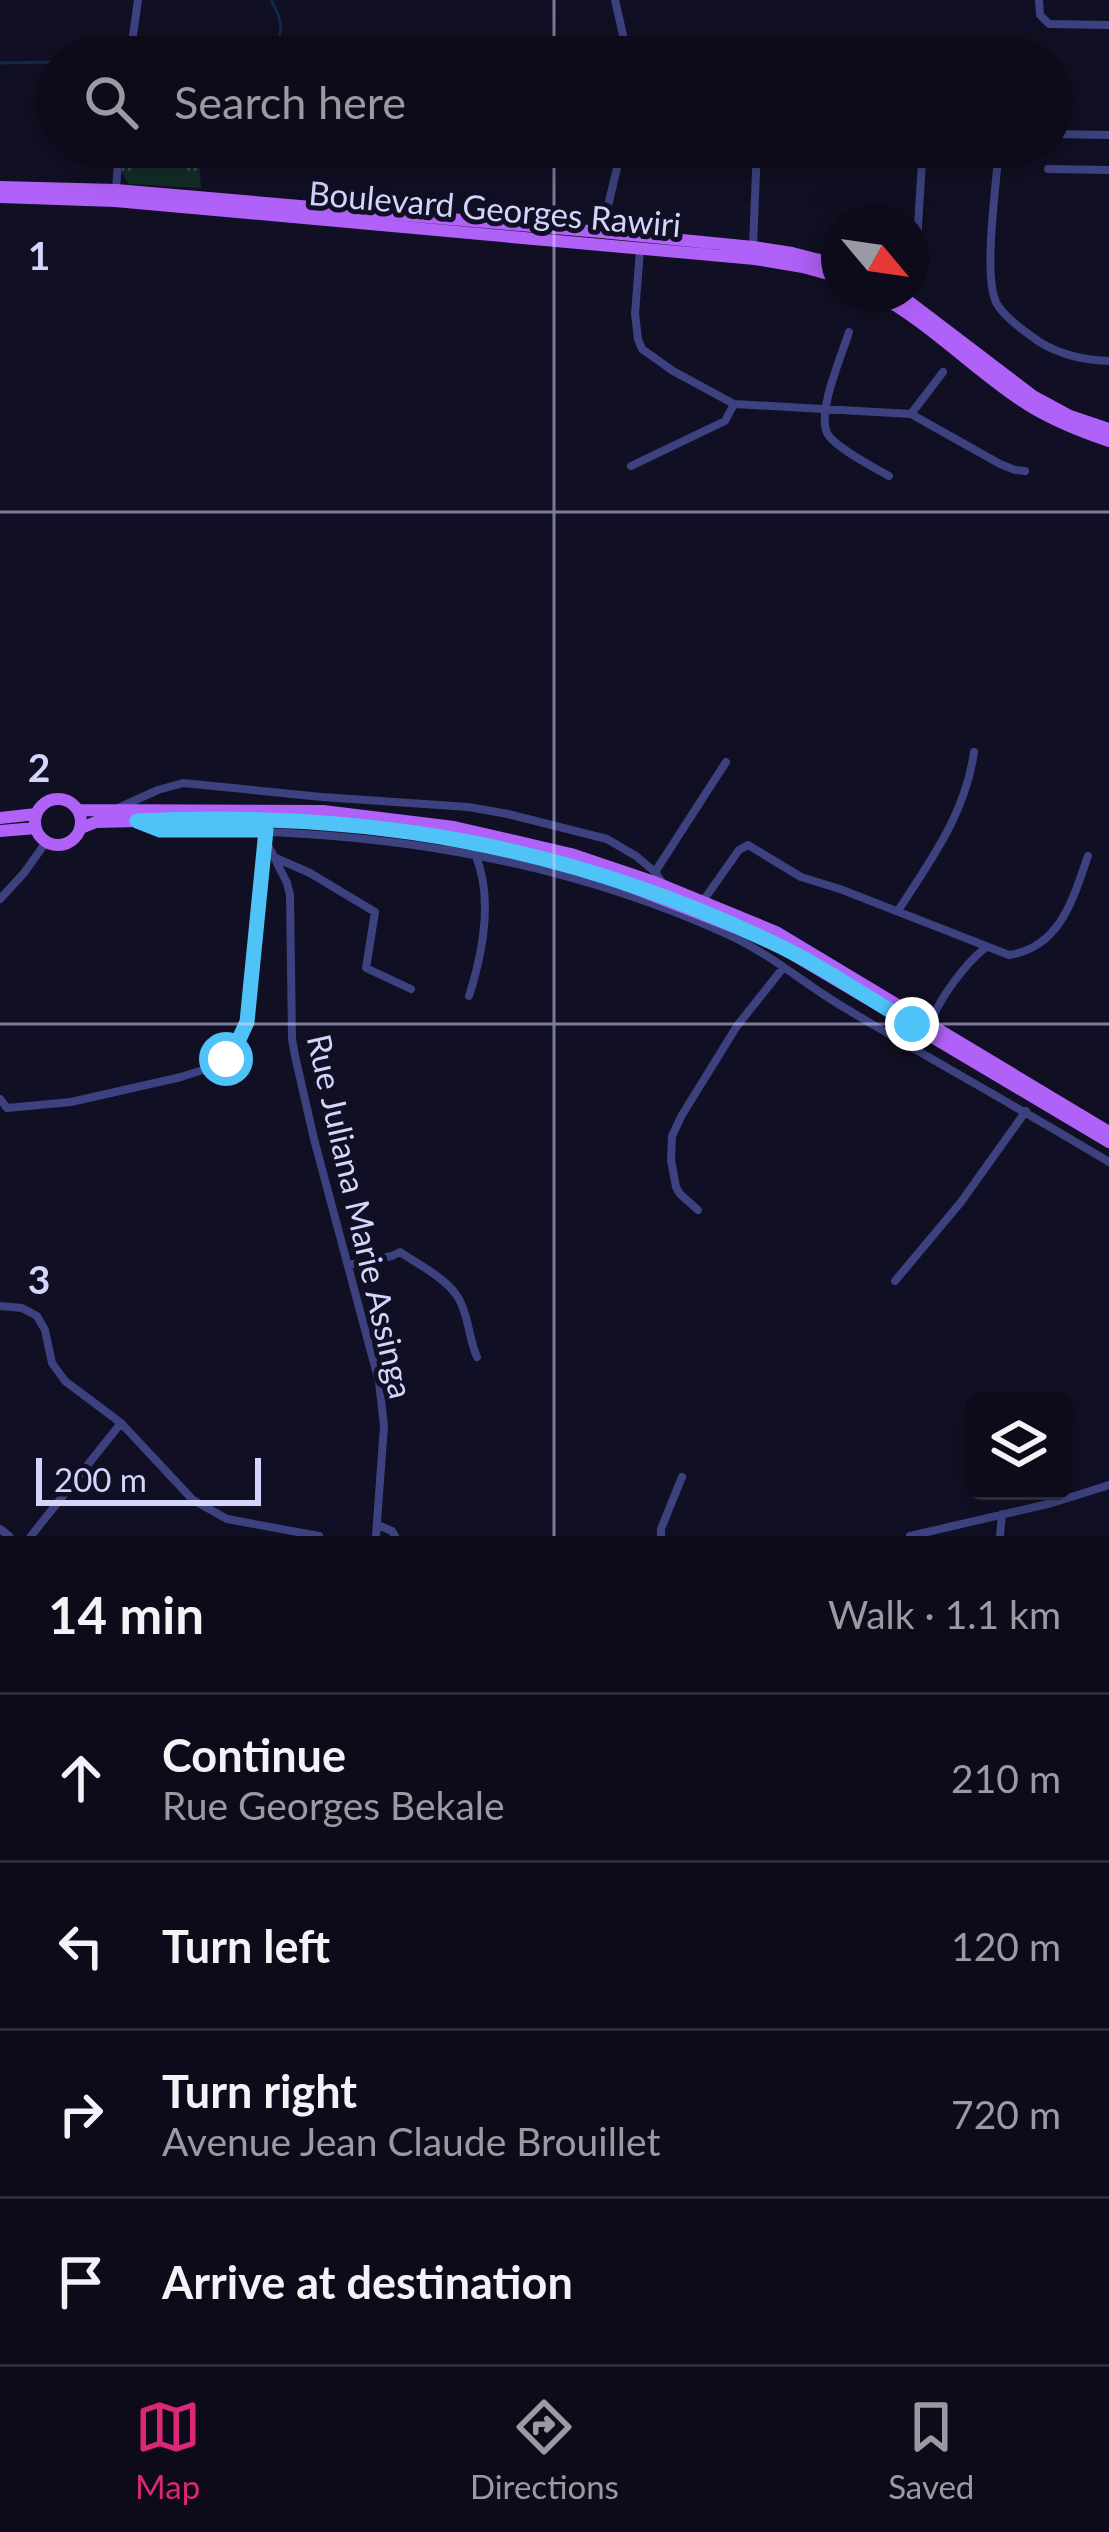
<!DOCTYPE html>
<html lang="en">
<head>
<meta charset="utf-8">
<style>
	:root { --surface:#0d0b1a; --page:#1b1927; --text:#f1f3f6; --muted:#9a9ba2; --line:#2d2b39; --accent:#db2777 }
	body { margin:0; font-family:Lato,sans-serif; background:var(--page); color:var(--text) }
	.controls { position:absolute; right:36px; bottom:36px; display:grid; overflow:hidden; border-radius:18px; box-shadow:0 6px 30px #0003 }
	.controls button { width:108px; height:108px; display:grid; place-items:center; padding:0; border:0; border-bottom:3px solid var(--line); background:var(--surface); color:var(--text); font:60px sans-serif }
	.compass { position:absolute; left:821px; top:204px; width:108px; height:108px; border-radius:50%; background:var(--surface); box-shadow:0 6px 30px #0003; rotate:119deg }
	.scale { position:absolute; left:36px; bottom:30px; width:225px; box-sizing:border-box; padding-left:12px; border:6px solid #d4d4fd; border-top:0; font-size:33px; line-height:42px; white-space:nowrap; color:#d4d4fd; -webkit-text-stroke:9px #110f23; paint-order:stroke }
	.stop { position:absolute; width:36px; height:36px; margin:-27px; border:9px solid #4fc3f7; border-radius:50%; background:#fff }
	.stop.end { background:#4fc3f7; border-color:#fff; box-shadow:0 3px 12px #0008 }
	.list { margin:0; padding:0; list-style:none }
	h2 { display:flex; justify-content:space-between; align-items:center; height:156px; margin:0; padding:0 48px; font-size:51px }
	h2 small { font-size:39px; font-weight:400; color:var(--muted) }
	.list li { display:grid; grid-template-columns:78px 1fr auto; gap:36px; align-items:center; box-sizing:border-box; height:168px; padding:0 48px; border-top:3px solid var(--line) }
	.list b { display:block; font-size:45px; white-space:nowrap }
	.list p { margin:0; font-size:39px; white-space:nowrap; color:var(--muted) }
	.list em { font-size:39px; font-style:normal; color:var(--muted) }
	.icon { flex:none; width:66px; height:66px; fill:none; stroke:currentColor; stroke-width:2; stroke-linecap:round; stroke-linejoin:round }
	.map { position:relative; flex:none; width:1109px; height:1536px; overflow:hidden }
	.search { position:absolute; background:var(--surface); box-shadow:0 6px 30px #0003; left:36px; right:36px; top:36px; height:132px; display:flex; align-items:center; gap:30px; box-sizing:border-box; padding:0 42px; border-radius:66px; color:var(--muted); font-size:45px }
	.sheet { height:828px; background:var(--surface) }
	nav { display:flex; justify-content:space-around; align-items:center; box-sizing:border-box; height:168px; border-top:3px solid var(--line); background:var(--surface); font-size:33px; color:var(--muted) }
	nav a { display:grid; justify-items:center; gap:6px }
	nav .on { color:var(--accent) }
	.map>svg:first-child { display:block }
	.grass { fill:url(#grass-tufts) }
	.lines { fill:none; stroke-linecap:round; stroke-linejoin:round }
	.stream { stroke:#112a46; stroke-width:3 }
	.minor { stroke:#3d417f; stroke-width:8 }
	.primary { stroke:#b061f7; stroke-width:12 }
	.route { stroke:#4fc3f7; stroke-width:15 }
	.grid { fill:none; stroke:#d4d4fd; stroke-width:3; stroke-opacity:0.55 }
	.labels { text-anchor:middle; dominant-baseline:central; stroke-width:10; stroke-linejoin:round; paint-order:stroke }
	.street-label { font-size:33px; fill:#d4d4fd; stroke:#110f23 }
	.grid-label { font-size:39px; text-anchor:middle; font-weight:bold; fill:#d4d4fd; stroke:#110f23; stroke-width:10; stroke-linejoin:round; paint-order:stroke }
</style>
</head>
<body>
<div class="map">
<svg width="1109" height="1536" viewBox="0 0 1109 1536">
	<defs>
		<pattern id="grass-tufts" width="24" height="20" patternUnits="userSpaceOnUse" patternTransform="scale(3)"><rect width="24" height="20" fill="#132d29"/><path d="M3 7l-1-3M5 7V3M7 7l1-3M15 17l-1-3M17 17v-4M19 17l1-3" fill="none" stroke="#344b49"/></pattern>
	</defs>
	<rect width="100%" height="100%" fill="#110f23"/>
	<path class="grass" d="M123 147 195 150 198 152 201 188 129 184 121 172Z"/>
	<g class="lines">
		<path class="stream" d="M265 57C286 38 284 22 271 0
			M0 63 57 62"/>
		<path class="minor" d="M615 0 628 57
			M1039 0 1040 15 1049 24 1109 25
			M130 57 138 0
			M1052 134 1109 135
			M999 147C997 181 982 278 997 304 1004 316 1019 327 1031 336 1053 353 1081 360 1109 361
			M1048 169 1109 170
			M116 190 119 147
			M602 231 622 147
			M753 247 757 147
			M640 250 635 314 638 339 642 349 673 371 734 404 911 414 1000 464 1015 470 1025 471
			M911 277 917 241 923 147
			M849 332C842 355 817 411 827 433 834 447 875 468 889 476
			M911 414 943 372
			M631 466 725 421 734 404
			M118 808 158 790 183 783 322 797 468 807 508 814 607 839 636 856 655 872 664 885
			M145 825 160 830C357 828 545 852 727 934 771 954 808 987 850 1011 935 1062 1023 1110 1109 1162
			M266 841 287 883 290 895 292 1039 295 1056 314 1139 379 1382 384 1426 376 1536
			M276 858 310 873 375 912 366 968 411 989
			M655 872 726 762
			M0 899 24 873 46 842
			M703 901 739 850 748 845 801 877 840 889 1009 955C1061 947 1073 898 1088 856
			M898 911C931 859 965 815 974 752
			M469 996C483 952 494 898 475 854
			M930 1022C942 996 963 966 985 948
			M0 1099 7 1108 71 1102 181 1077 218 1065 226 1059 247 1022 266 844
			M698 1210 680 1194 676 1187 671 1160 672 1136 682 1115 737 1026 783 968
			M349 1265 392 1256 400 1252C419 1265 450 1280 460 1301 469 1319 469 1339 477 1357
			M895 1281 961 1202 1026 1111
			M0 1306 22 1308 37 1316 45 1330 52 1363 65 1381 121 1423 193 1500 227 1519 319 1536
			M378 1525 392 1531 395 1536
			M0 1529 9 1536
			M31 1536 121 1423
			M661 1536V1529L682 1477
			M910 1536 1052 1503 1109 1485
			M1000 1536 1002 1514"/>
		<path class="primary" d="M0 187 116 190 601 232 753 247 792 253 839 265
			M0 197 115 201 755 259 803 267 839 277
			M876 294C930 323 972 368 1022 401 1049 419 1079 431 1109 441
			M899 294 1033 396 1070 416 1109 429
			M35 822a23 23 0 1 1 46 0a23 23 0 1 1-46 0Z
			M79 810 323 811 454 827 571 854 657 883 776 932 1109 1132
			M0 818 36 814
			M81 828 96 822 262 818 353 823 428 833 486 844 595 873 772 942 1109 1142
			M0 831 36 828"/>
	</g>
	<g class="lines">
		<path class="route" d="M226 1059 235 1048 247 1022 266 830H160L137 821C362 810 564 844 769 941 819 964 865 996 912 1024"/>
	</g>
	<path class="grid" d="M554 0V57M554 147V1536M0 512H1109M0 1024H1109"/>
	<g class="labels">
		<g class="street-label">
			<text transform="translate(495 208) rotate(5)">Boulevard Georges Rawiri</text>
			<text transform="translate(361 1216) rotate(77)">Rue Juliana Marie Assinga</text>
		</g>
	</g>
	<g class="grid-label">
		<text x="39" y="270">1</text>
		<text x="39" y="782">2</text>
		<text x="39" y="1294">3</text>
	</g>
</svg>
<div class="controls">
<button><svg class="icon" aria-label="layers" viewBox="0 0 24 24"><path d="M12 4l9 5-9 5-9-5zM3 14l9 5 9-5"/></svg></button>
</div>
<svg class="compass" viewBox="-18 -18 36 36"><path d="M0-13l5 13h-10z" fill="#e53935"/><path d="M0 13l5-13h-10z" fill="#9a9ba2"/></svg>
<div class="scale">200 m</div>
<div class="stop" style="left:226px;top:1059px"></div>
<div class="stop end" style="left:912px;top:1024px"></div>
<div class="search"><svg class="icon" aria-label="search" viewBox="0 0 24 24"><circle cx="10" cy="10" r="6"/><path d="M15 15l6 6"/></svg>Search here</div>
</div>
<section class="sheet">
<h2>14 min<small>Walk · 1.1 km</small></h2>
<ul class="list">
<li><svg class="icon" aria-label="ahead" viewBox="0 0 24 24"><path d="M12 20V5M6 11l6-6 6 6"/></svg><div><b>Continue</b><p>Rue Georges Bekale</p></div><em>210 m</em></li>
<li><svg class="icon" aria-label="left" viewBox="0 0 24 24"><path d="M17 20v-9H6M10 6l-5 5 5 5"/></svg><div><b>Turn left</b></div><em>120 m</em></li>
<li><svg class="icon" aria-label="right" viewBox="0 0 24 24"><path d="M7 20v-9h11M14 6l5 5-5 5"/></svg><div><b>Turn right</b><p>Avenue Jean Claude Brouillet</p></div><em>720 m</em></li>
<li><svg class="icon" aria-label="arrive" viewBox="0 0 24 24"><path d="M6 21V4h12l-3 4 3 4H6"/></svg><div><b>Arrive at destination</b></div></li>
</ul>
</section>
<nav>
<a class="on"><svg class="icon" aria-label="map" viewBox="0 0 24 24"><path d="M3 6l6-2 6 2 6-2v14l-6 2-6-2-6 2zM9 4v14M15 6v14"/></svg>Map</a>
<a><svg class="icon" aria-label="directions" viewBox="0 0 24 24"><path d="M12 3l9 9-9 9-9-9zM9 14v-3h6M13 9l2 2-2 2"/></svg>Directions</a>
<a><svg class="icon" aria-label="saved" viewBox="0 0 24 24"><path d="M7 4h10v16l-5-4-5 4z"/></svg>Saved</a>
</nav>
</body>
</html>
